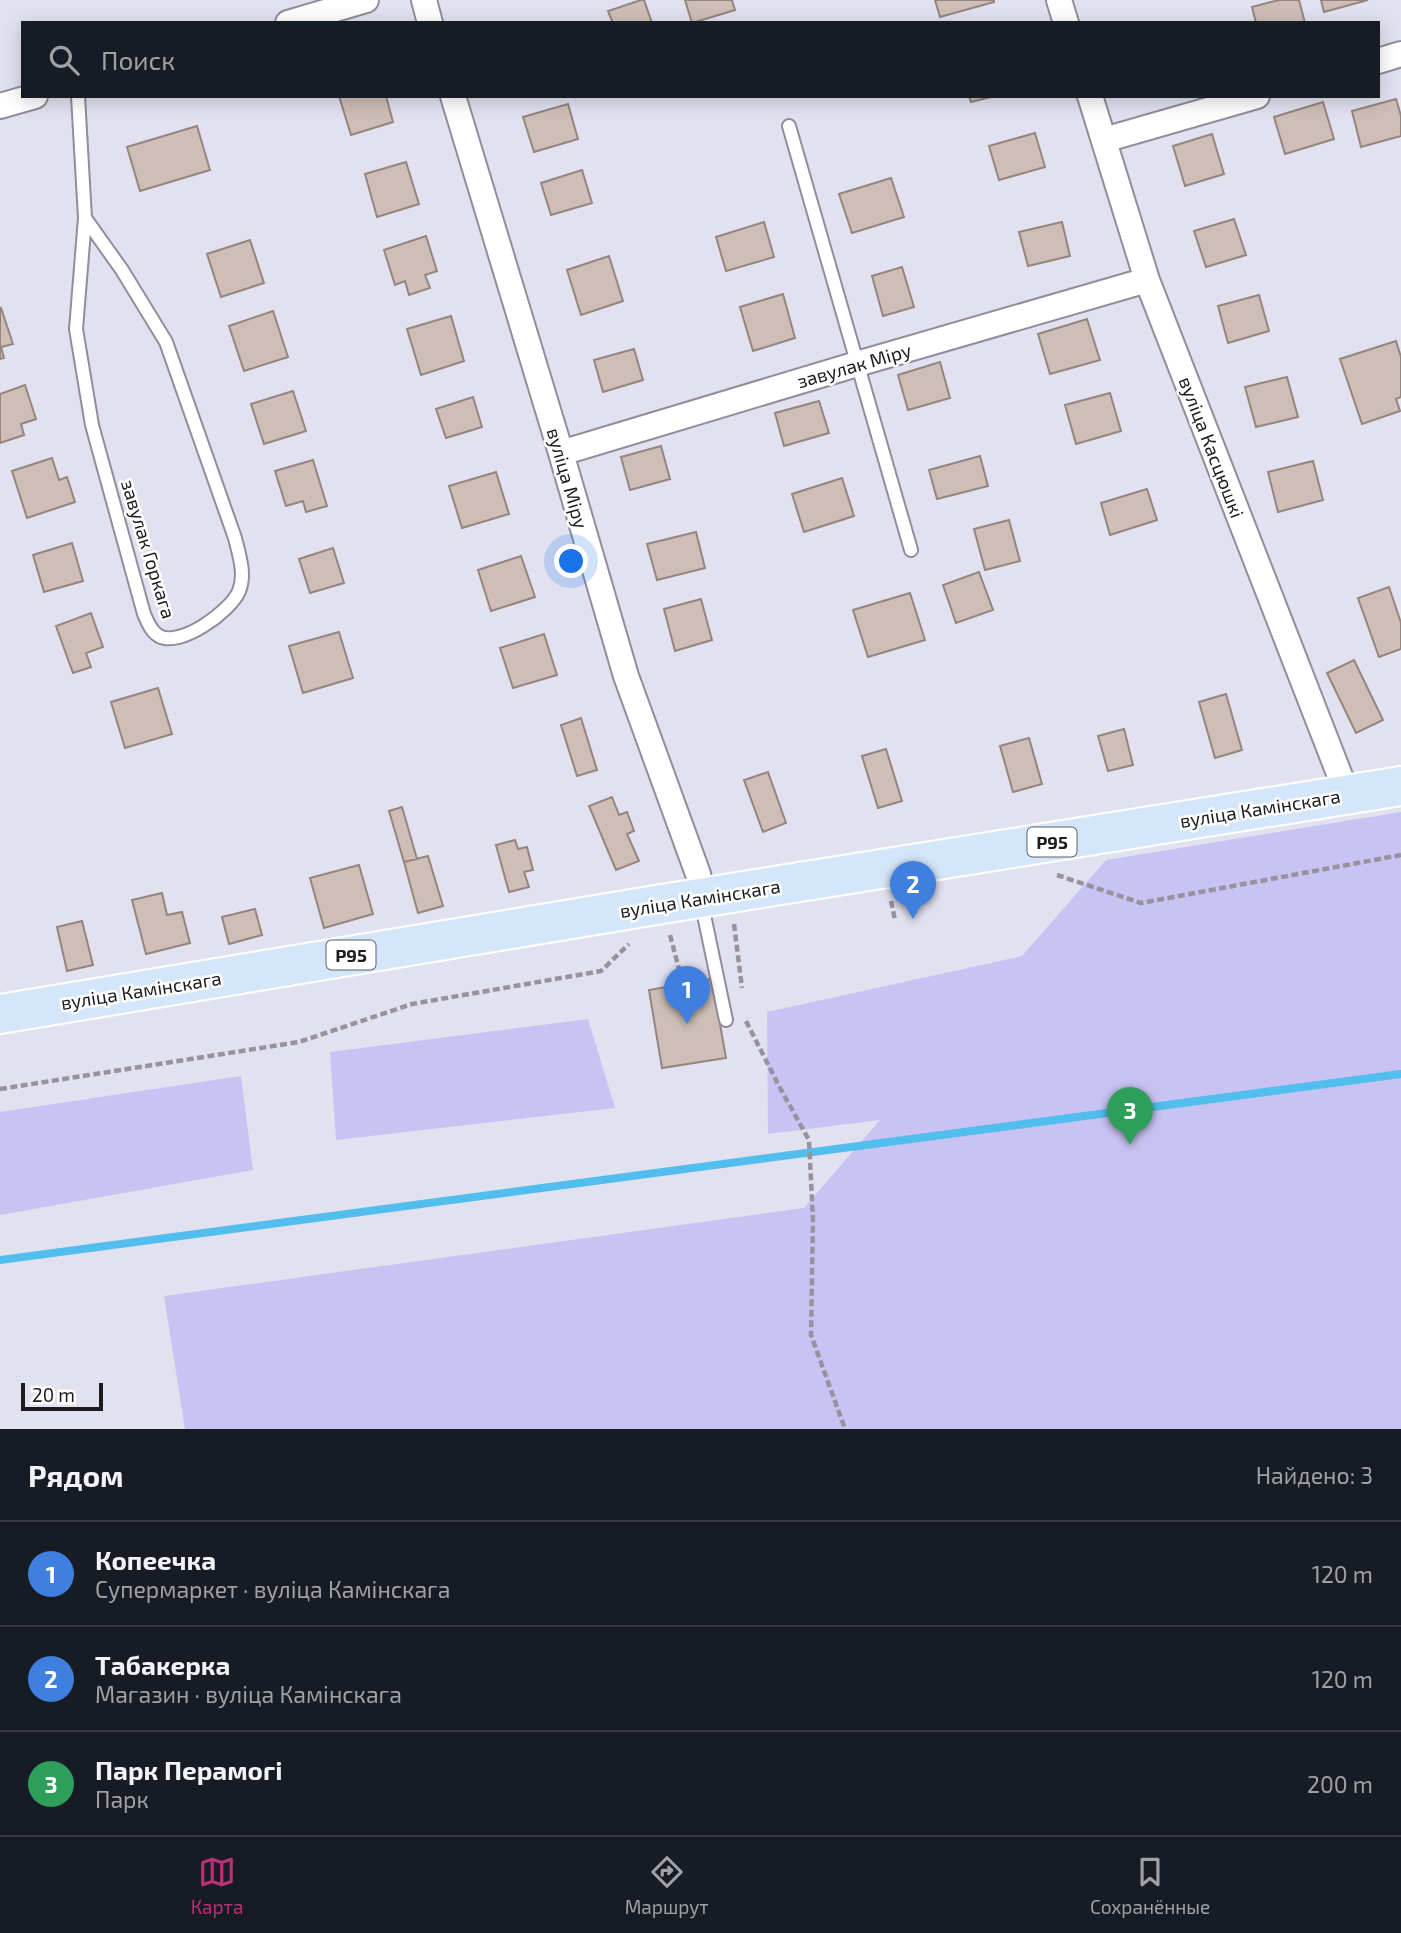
<!DOCTYPE html>
<html lang="ru">
<head>
<meta charset="utf-8">
<style>
	:root { --surface:#171b24; --page:#242831; --text:#f1f3f6; --muted:#9ea1a6; --line:#363941; --accent:#b73276 }
	body { margin:0; font-family:"Exo 2",sans-serif; background:var(--page); color:var(--text) }
	.scale { position:absolute; left:21px; bottom:18px; width:82px; box-sizing:border-box; padding-left:7px; border:4px solid #1c1b20; border-top:0; font-size:19px; line-height:24px; white-space:nowrap; color:#1c1b20; -webkit-text-stroke:5px #fff; paint-order:stroke }
	.you { position:absolute; left:572px; top:562px; width:24px; height:24px; margin:-18px; border:5px solid #fff; border-radius:50%; background:#1a73e8; box-shadow:0 0 0 10px #1a73e833 }
	.badge { display:grid; place-items:center; width:46px; height:46px; border-radius:50%; background:var(--accent); color:#fff; font-size:23px; font-weight:700 }
	.pin { position:absolute; translate:-50% -58px; filter:drop-shadow(0 2px 4px #0008) }
	.pin::after { content:''; position:absolute; top:37px; width:24px; height:21px; background:inherit; clip-path:polygon(0 0,100% 0,50% 100%) }
	.list { margin:0; padding:0; list-style:none }
	h2 { display:flex; justify-content:space-between; align-items:center; height:91px; margin:0; padding:0 28px; font-size:30px }
	h2 small { font-size:23px; font-weight:400; color:var(--muted) }
	.list li { display:grid; grid-template-columns:46px 1fr auto; gap:21px; align-items:center; box-sizing:border-box; height:105px; padding:0 28px; border-top:2px solid var(--line) }
	.list b { display:block; font-size:26px; white-space:nowrap }
	.list p { margin:0; font-size:23px; white-space:nowrap; color:var(--muted) }
	.list em { font-size:23px; font-style:normal; color:var(--muted) }
	.icon { flex:none; width:38px; height:38px; fill:none; stroke:currentColor; stroke-width:2; stroke-linecap:round; stroke-linejoin:round }
	.map { position:relative; flex:none; width:1401px; height:1429px; overflow:hidden }
	.search { position:absolute; background:var(--surface); box-shadow:0 4px 18px #0003; left:21px; right:21px; top:21px; height:77px; display:flex; align-items:center; gap:18px; box-sizing:border-box; padding:0 24px; border-radius:0px; color:var(--muted); font-size:26px }
	.sheet { height:406px; background:var(--surface) }
	nav { display:flex; justify-content:space-around; align-items:center; box-sizing:border-box; height:98px; border-top:2px solid var(--line); background:var(--surface); font-size:19px; color:var(--muted) }
	nav a { display:grid; justify-items:center; gap:4px }
	nav .on { color:var(--accent) }
	.map>svg:first-child { display:block }
	.green { fill:#c8c3f2 }
	.lines { fill:none; stroke-linecap:round; stroke-linejoin:round }
	.stream { stroke:#51beed; stroke-width:8 }
	.building { fill:#cebeb7; stroke:#94857f; stroke-width:2 }
	.lane-casing { stroke:#908e9c; stroke-width:16 }
	.street-casing { stroke:#908e9c; stroke-width:28 }
	.primary-casing { stroke:#fff; stroke-width:42 }
	.path { stroke:#94939e; stroke-width:4.5; stroke-dasharray:7 3.5; stroke-linecap:butt }
	.lane { stroke:#fff; stroke-width:12 }
	.street { stroke:#fff; stroke-width:24 }
	.primary { stroke:#d4e6fa; stroke-width:38 }
	.labels { text-anchor:middle; dominant-baseline:central; stroke-width:5; stroke-linejoin:round; paint-order:stroke }
	.shield { fill:#fff; stroke:#605f63; stroke-width:2 }
	.shield-label { font-size:18px; font-weight:bold; fill:#1c1b20 }
	.street-label { font-size:19px; fill:#1c1b20; stroke:#fff }
</style>
</head>
<body>
<div class="map">
<svg width="1401" height="1429" viewBox="0 0 1401 1429">
	<rect width="100%" height="100%" fill="#e2e1f0"/>
	<path class="green" d="M1401 812V1429H185L164 1296 804 1208 880 1120 768 1134 767 1012 1022 956 1106 860Z
		M588 1019 615 1108 336 1140 330 1052Z
		M241 1076 253 1170 0 1215V1112Z"/>
	<g class="lines">
		<path class="stream" d="M0 1260 1401 1074"/>
	</g>
	<path class="building" d="M641 0H644L652 23H613L608 11Z
		M685 0H732L735 10 692 23Z
		M935 0H994V2L940 17Z
		M1279 0H1299L1305 23H1256L1252 7Z
		M1321 0H1368L1324 12Z
		M339 96H386L393 122 351 135Z
		M969 96H995L971 102Z
		M1396 99 1401 116V136L1361 147 1352 111Z
		M1323 102 1334 139 1285 154 1274 117Z
		M568 104 578 139 534 152 523 117Z
		M197 126 210 170 140 191 127 147Z
		M1035 133 1045 167 999 180 989 146Z
		M1212 134 1224 174 1185 186 1173 146Z
		M406 162 419 204 377 217 365 174Z
		M582 170 592 203 551 215 541 183Z
		M891 178 904 217 852 233 839 194Z
		M1234 219 1246 255 1206 267 1194 231Z
		M764 222 774 257 726 271 716 237Z
		M1062 222 1070 256 1028 266 1019 232Z
		M426 236 437 271 425 275 430 288 409 295 405 281 395 285 384 250Z
		M250 240 264 283 221 297 207 254Z
		M609 256 623 301 581 315 567 270Z
		M902 267 914 307 883 316 872 276Z
		M783 294 795 338 753 351 740 307Z
		M1259 295 1269 331 1228 343 1218 306Z
		M1 308 13 344 1 347 4 358 0 359V309Z
		M273 311 288 357 244 371 229 326Z
		M451 316 464 361 421 375 407 329Z
		M1087 319 1100 360 1050 374 1038 334Z
		M1396 341 1401 357V397L1396 399 1400 411 1362 424 1340 359Z
		M634 349 643 380 603 392 594 360Z
		M940 362 950 398 908 410 898 375Z
		M1287 377 1298 417 1256 427 1245 387Z
		M25 385 36 419 21 424 24 435 0 443V394Z
		M293 391 306 431 264 444 251 404Z
		M1110 393 1121 431 1076 444 1065 405Z
		M473 397 482 427 446 438 436 409Z
		M819 401 829 433 784 446 775 413Z
		M661 446 670 479 630 490 621 457Z
		M980 456 988 486 937 499 929 470Z
		M52 458 59 480 67 477 75 502 27 518 12 471Z
		M313 460 327 506 306 512 303 501 286 506 275 471Z
		M1313 461 1323 500 1278 512 1268 472Z
		M496 472 509 514 462 528 449 486Z
		M842 478 854 516 804 532 792 494Z
		M1147 489 1157 520 1110 535 1101 503Z
		M1009 520 1020 561 985 570 974 529Z
		M696 532 705 568 657 580 647 544Z
		M72 543 83 581 44 592 33 555Z
		M333 548 344 583 310 593 299 559Z
		M521 556 535 597 491 611 478 570Z
		M979 572 993 610 956 623 943 585Z
		M1389 587 1401 623V649L1379 657 1358 598Z
		M910 593 925 640 868 657 853 610Z
		M701 599 712 640 675 651 664 609Z
		M91 613 103 647 86 653 91 667 73 673 56 626Z
		M339 632 353 678 303 693 289 646Z
		M544 634 557 675 513 688 500 648Z
		M1354 660 1383 720 1356 733 1327 673Z
		M158 688 172 734 125 748 111 702Z
		M1226 694 1242 750 1215 758 1199 702Z
		M581 718 597 770 577 776 561 725Z
		M1124 729 1133 765 1108 771 1098 736Z
		M1029 738 1042 784 1013 792 1000 746Z
		M886 749 902 801 878 808 862 756Z
		M768 772 786 823 763 832 744 780Z
		M612 797 619 815 627 812 634 831 627 834 639 861 616 870 589 806Z
		M402 807 417 859 404 862 389 811Z
		M515 840 518 849 527 847 533 870 524 872 529 887 509 892 496 845Z
		M428 856 443 906 418 913 404 862Z
		M359 865 373 914 324 928 310 878Z
		M162 893 167 915 182 912 190 943 146 954 132 900Z
		M255 909 262 935 229 944 222 917Z
		M82 921 93 965 67 971 57 927Z
		M712 979 726 1058 662 1068 649 990Z"/>
	<g class="lines">
		<g class="lane-casing">
			<path id="lane" d="M78 96 85 218 76 329 92 425 144 614C148 623 151 631 159 636 180 648 231 611 239 591 246 574 239 555 235 538L166 342 122 270 85 218
				M789 126 911 550
				M703 901 704 915 726 1020"/>
		</g>
		<g class="street-casing">
			<path id="street" d="M424 0 430 23
				M1059 0 1066 23
				M288 23 366 0
				M1378 61 1401 54
				M453 96 561 453 626 676 698 874 703 897
				M1090 96 1147 280 1347 794
				M0 106 35 96
				M1104 140 1257 96
				M561 453 857 364 1147 280"/>
		</g>
		<g class="primary-casing">
			<path id="primary" d="M0 1014 662 904 1401 786"/>
		</g>
		<path class="path" d="M1057 875 1141 903 1401 855
			M891 901 895 920
			M734 924 742 988
			M670 935 683 984
			M746 1021 780 1088 809 1140 813 1220 811 1335 845 1429
			M0 1089 299 1042 412 1004 601 971 629 944"/>
		<use href="#lane" class="lane"/>
		<use href="#street" class="street"/>
		<use href="#primary" class="primary"/>
	</g>
	<g class="labels">
		<g class="shield">
			<rect x="1027.5" y="827.5" width="49" height="29" rx="5"/>
			<rect x="326.5" y="940.5" width="49" height="29" rx="5"/>
		</g>
		<g class="shield-label">
			<text x="1052" y="842">Р95</text>
			<text x="351" y="955">Р95</text>
		</g>
		<g class="street-label">
			<text transform="translate(854 365) rotate(-16)">завулак Міру</text>
			<text transform="translate(1212 447) rotate(69)">вуліца Касцюшкі</text>
			<text transform="translate(568 478) rotate(74)">вуліца Міру</text>
			<text transform="translate(149 549) rotate(73)">завулак Горкага</text>
			<text transform="translate(1260 808) rotate(-9)">вуліца Камінскага</text>
			<text transform="translate(700 898) rotate(-9)">вуліца Камінскага</text>
			<text transform="translate(141 990) rotate(-9)">вуліца Камінскага</text>
		</g>
	</g>
</svg>
<div class="scale">20 m</div>
<div class="you"></div>
<div class="pin badge" style="left:687px;top:1024px;background:#3f7fe0">1</div>
<div class="pin badge" style="left:913px;top:919px;background:#3f7fe0">2</div>
<div class="pin badge" style="left:1130px;top:1145px;background:#2e9e5b">3</div>
<div class="search"><svg class="icon" aria-label="search" viewBox="0 0 24 24"><circle cx="10" cy="10" r="6"/><path d="M15 15l6 6"/></svg>Поиск</div>
</div>
<section class="sheet">
<h2>Рядом<small>Найдено: 3</small></h2>
<ul class="list">
<li><span class="badge" style="background:#3f7fe0">1</span><div><b>Копеечка</b><p>Супермаркет · вуліца Камінскага</p></div><em>120 m</em></li>
<li><span class="badge" style="background:#3f7fe0">2</span><div><b>Табакерка</b><p>Магазин · вуліца Камінскага</p></div><em>120 m</em></li>
<li><span class="badge" style="background:#2e9e5b">3</span><div><b>Парк Перамогі</b><p>Парк</p></div><em>200 m</em></li>
</ul>
</section>
<nav>
<a class="on"><svg class="icon" aria-label="map" viewBox="0 0 24 24"><path d="M3 6l6-2 6 2 6-2v14l-6 2-6-2-6 2zM9 4v14M15 6v14"/></svg>Карта</a>
<a><svg class="icon" aria-label="directions" viewBox="0 0 24 24"><path d="M12 3l9 9-9 9-9-9zM9 14v-3h6M13 9l2 2-2 2"/></svg>Маршрут</a>
<a><svg class="icon" aria-label="saved" viewBox="0 0 24 24"><path d="M7 4h10v16l-5-4-5 4z"/></svg>Сохранённые</a>
</nav>
</body>
</html>
